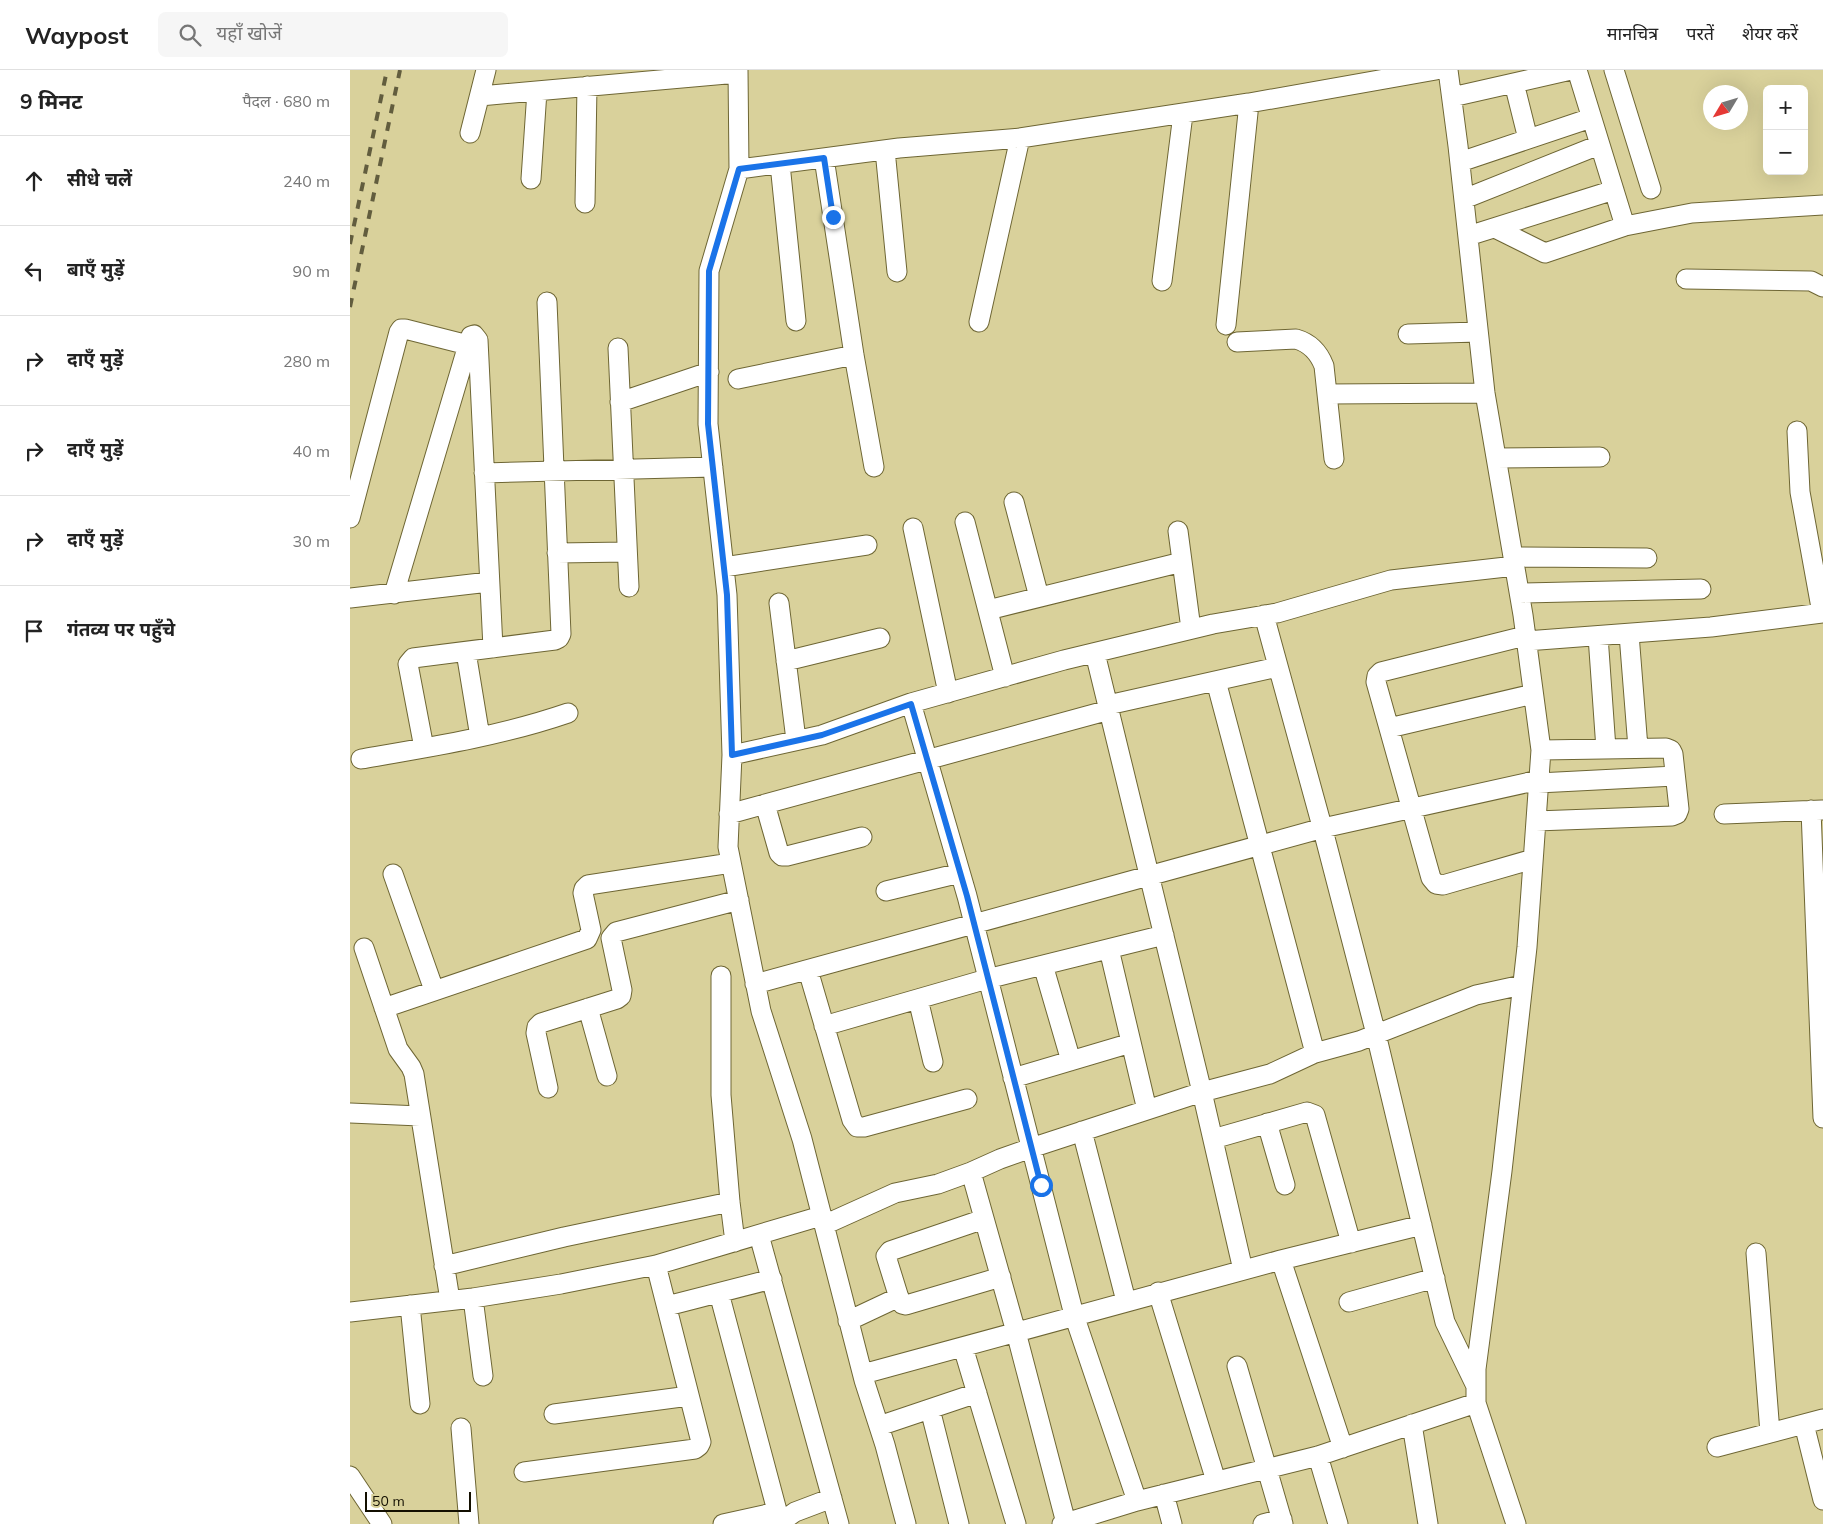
<!DOCTYPE html>
<html lang="hi">
<head>
<meta charset="utf-8">
<style>
	:root { --surface:#fff; --page:#f6f6f6; --text:#222; --muted:#767676; --line:#e0e0e0 }
	body { margin:0; font-family:Mulish,"Noto Sans Devanagari",sans-serif; background:var(--page); color:var(--text) }
	.controls { position:absolute; right:15px; top:15px; display:grid; overflow:hidden; border-radius:8px; box-shadow:0 5px 20px #0002 }
	.controls button { width:45px; height:45px; display:grid; place-items:center; padding:0; border:0; border-bottom:1px solid var(--line); background:var(--surface); color:var(--text); font:25px sans-serif }
	.compass { position:absolute; left:1353px; top:15px; width:45px; height:45px; border-radius:50%; background:var(--surface); box-shadow:0 5px 20px #0002; rotate:232deg }
	.scale { position:absolute; left:15px; bottom:12px; width:106px; box-sizing:border-box; padding-left:5px; border:2px solid #130f00; border-top:0; font-size:14px; line-height:18px; white-space:nowrap; color:#130f00; -webkit-text-stroke:4px #d9d19b; paint-order:stroke }
	.stop { position:absolute; width:15px; height:15px; margin:-11px; border:4px solid #1a73e8; border-radius:50%; background:#fff }
	.stop.end { background:#1a73e8; border-color:#fff; box-shadow:0 1px 5px #0008 }
	.list { margin:0; padding:0; list-style:none }
	h2 { display:flex; justify-content:space-between; align-items:center; height:65px; margin:0; padding:0 20px; font-size:21px }
	h2 small { font-size:16px; font-weight:400; color:var(--muted) }
	.list li { display:grid; grid-template-columns:32px 1fr auto; gap:15px; align-items:center; box-sizing:border-box; height:90px; padding:0 20px; border-top:1px solid var(--line) }
	.list b { display:block; font-size:19px; white-space:nowrap }
	.list em { font-size:16px; font-style:normal; color:var(--muted) }
	.icon { flex:none; width:28px; height:28px; fill:none; stroke:currentColor; stroke-width:2; stroke-linecap:round; stroke-linejoin:round }
	.map { position:relative; flex:none; width:1473px; height:1454px; overflow:hidden }
	header { display:flex; align-items:center; gap:30px; box-sizing:border-box; height:70px; padding:0 25px; background:var(--surface); border-bottom:1px solid var(--line) }
	header strong { font-size:24px }
	nav { display:flex; gap:28px; margin-inline-start:auto; font-size:18px }
	.search { width:350px; height:45px; background:var(--page); display:flex; align-items:center; gap:12px; box-sizing:border-box; padding:0 18px; border-radius:8px; color:var(--muted); font-size:19px }
	main { display:flex }
	aside { flex:1; background:var(--surface) }
	.map>svg:first-child { display:block }
	.lines { fill:none; stroke-linecap:round; stroke-linejoin:round }
	.minor-casing { stroke:#6e6634; stroke-width:21 }
	.minor { stroke:#fff; stroke-width:19 }
	.rail { stroke:#625d3e; stroke-width:4; stroke-dasharray:9 9; stroke-linecap:butt }
	.route { stroke:#1a73e8; stroke-width:6 }
</style>
</head>
<body>
<header>
<strong>Waypost</strong>
<div class="search"><svg class="icon" aria-label="search" viewBox="0 0 24 24"><circle cx="10" cy="10" r="6"/><path d="M15 15l6 6"/></svg>यहाँ खोजें</div>
<nav><a>मानचित्र</a><a>परतें</a><a>शेयर करें</a></nav>
</header>
<main>
<aside>
<h2>9 मिनट<small>पैदल · 680 m</small></h2>
<ul class="list">
<li><svg class="icon" aria-label="ahead" viewBox="0 0 24 24"><path d="M12 20V5M6 11l6-6 6 6"/></svg><div><b>सीधे चलें</b></div><em>240 m</em></li>
<li><svg class="icon" aria-label="left" viewBox="0 0 24 24"><path d="M17 20v-9H6M10 6l-5 5 5 5"/></svg><div><b>बाएँ मुड़ें</b></div><em>90 m</em></li>
<li><svg class="icon" aria-label="right" viewBox="0 0 24 24"><path d="M7 20v-9h11M14 6l5 5-5 5"/></svg><div><b>दाएँ मुड़ें</b></div><em>280 m</em></li>
<li><svg class="icon" aria-label="right" viewBox="0 0 24 24"><path d="M7 20v-9h11M14 6l5 5-5 5"/></svg><div><b>दाएँ मुड़ें</b></div><em>40 m</em></li>
<li><svg class="icon" aria-label="right" viewBox="0 0 24 24"><path d="M7 20v-9h11M14 6l5 5-5 5"/></svg><div><b>दाएँ मुड़ें</b></div><em>30 m</em></li>
<li><svg class="icon" aria-label="arrive" viewBox="0 0 24 24"><path d="M6 21V4h12l-3 4 3 4H6"/></svg><div><b>गंतव्य पर पहुँचे</b></div></li>
</ul>
</aside>
<div class="map">
<svg width="1473" height="1454" viewBox="0 0 1473 1454">
	<rect width="100%" height="100%" fill="#d9d19b"/>
	<g class="lines">
		<g class="minor-casing">
			<path id="minor" d="M388 0 389 99 359 201 358 354 377 525 382 685 472 665 561 633
				M1098 0 1108 76 1135 323 1173 545 1191 680 1177 877 1152 1101 1126 1299V1333L1166 1454
				M1227 0 1275 156
				M1264 0 1301 119
				M1164 13 1178 69
				M130 26 388 3
				M1102 27 1221 0
				M120 63 136 0
				M535 80 547 202
				M474 88 504 285 524 397
				M1110 92 1241 48
				M430 94 446 251
				M389 99 549 78 670 68 899 33 1086 0
				M181 109 187 21
				M1114 129 1249 75
				M235 133 237 16
				M1145 158 1195 183 1275 156 1342 143 1473 135
				M1118 166 1264 120
				M1336 209 1461 211 1473 217
				M812 211 833 44
				M629 252 670 68
				M876 255 899 33
				M1058 264 1128 262
				M887 272 946 269C960 273 969 283 974 296L984 389
				M268 278 279 517
				M388 309 504 285
				M977 324 1135 323
				M270 332 359 302
				M1447 361 1450 422 1472 543
				M1146 388 1250 387
				M134 403 363 397
				M664 432 689 527
				M0 448 49 262 51 259H55L118 275
				M615 452 655 607
				M563 458 598 623
				M828 461 841 559
				M207 483 277 482
				M1163 487 1297 488
				M374 497 517 475
				M1170 523 1351 519
				M44 524 118 275 121 266 124 265 128 270 143 578
				M0 528 139 512
				M429 533 446 670
				M638 540 832 492
				M914 545 973 760 1026 964 1095 1252 1125 1314
				M1279 564 1288 678
				M1175 566 1031 602 1027 606 1026 612 1081 808 1086 814 1093 815 1183 789
				M1248 566 1256 679
				M1176 571 1361 557 1473 543
				M116 582 130 667
				M745 583 852 1022 893 1200
				M436 591 530 568
				M866 611 965 983
				M758 635 928 597
				M1039 658 1183 624
				M74 678 58 594 63 588 205 570 209 568 211 564 197 232
				M382 685 378 777 411 941 452 1069 514 1310 535 1375 556 1454
				M11 689C81 677 151 666 218 643
				M1188 713 1325 706
				M415 734 429 783 432 786H437L512 767
				M1461 740 1473 1048
				M379 744 759 640
				M1374 744 1472 740
				M1186 751 1322 746 1327 744 1329 739 1323 684 1321 680 1316 678 1191 680
				M43 804 84 920
				M536 821 610 803
				M14 878 48 979 61 997 64 1004 100 1230
				M759 879 797 1040
				M693 895 721 991
				M458 900 502 1050 507 1057H514L617 1029
				M371 906V1025L380 1132 385 1172
				M405 914 973 758 1189 710
				M568 929 583 992
				M34 938 237 869 241 860 233 823 234 819 238 815 381 793
				M238 938 257 1006
				M474 956 637 909 814 865
				M663 1008 781 973
				M198 1018 186 963 187 957 191 953 267 929 271 926 272 920 261 868 266 862 389 830
				M0 1043 70 1046
				M917 1053 935 1115
				M732 1061 776 1231
				M863 1069 957 1042 965 1045 1001 1173
				M621 1102 666 1262 716 1453
				M634 1149 540 1181 536 1186 550 1231 552 1234 556 1235 651 1207
				M474 1155 545 1123 588 1114 621 1102 650 1089 681 1078 852 1022 920 1004 965 983 1009 971 1126 925 1172 915
				M409 1165 489 1454
				M1406 1183 1420 1363
				M931 1190 993 1378
				M94 1196 214 1167 380 1132
				M808 1222 866 1411
				M369 1223 430 1452
				M123 1228 133 1306
				M999 1232 1085 1208
				M60 1235 70 1334
				M317 1236 422 1209
				M0 1242 123 1228 211 1214 306 1195 471 1146
				M498 1251 549 1227
				M613 1277 666 1454
				M887 1296 933 1454
				M513 1304 931 1190 1072 1155
				M1126 1333 968 1386 787 1431 724 1245 617 826 561 633 714 590 863 554 927 543 1041 510 1165 496
				M580 1339 609 1454
				M204 1344 339 1326
				M1062 1354 1078 1454
				M1454 1354 1473 1430
				M529 1356 627 1323
				M111 1358 119 1454
				M1367 1377 1473 1349
				M968 1386 988 1454
				M174 1402 345 1379 349 1376 351 1372 306 1195
				M0 1406 32 1454
				M814 1424 822 1454
				M373 1454 427 1442
				M428 1454 445 1442 482 1428
				M712 1454 787 1431
				M913 1454 932 1449"/>
		</g>
		<use href="#minor" class="minor"/>
		<path class="rail" d="M0 174 37 0
			M0 237 50 0"/>
	</g>
	<g class="lines">
		<path class="route" d="M483 147 474 88 389 99 359 201 358 354 377 525 382 685 472 665 561 634 617 826 691 1115"/>
	</g>
</svg>
<div class="controls">
<button>+</button>
<button>−</button>
</div>
<svg class="compass" viewBox="-18 -18 36 36"><path d="M0-13l5 13h-10z" fill="#e53935"/><path d="M0 13l5-13h-10z" fill="#767676"/></svg>
<div class="scale">50 m</div>
<div class="stop" style="left:691px;top:1115px"></div>
<div class="stop end" style="left:483px;top:147px"></div>
</div>
</main>
</body>
</html>
